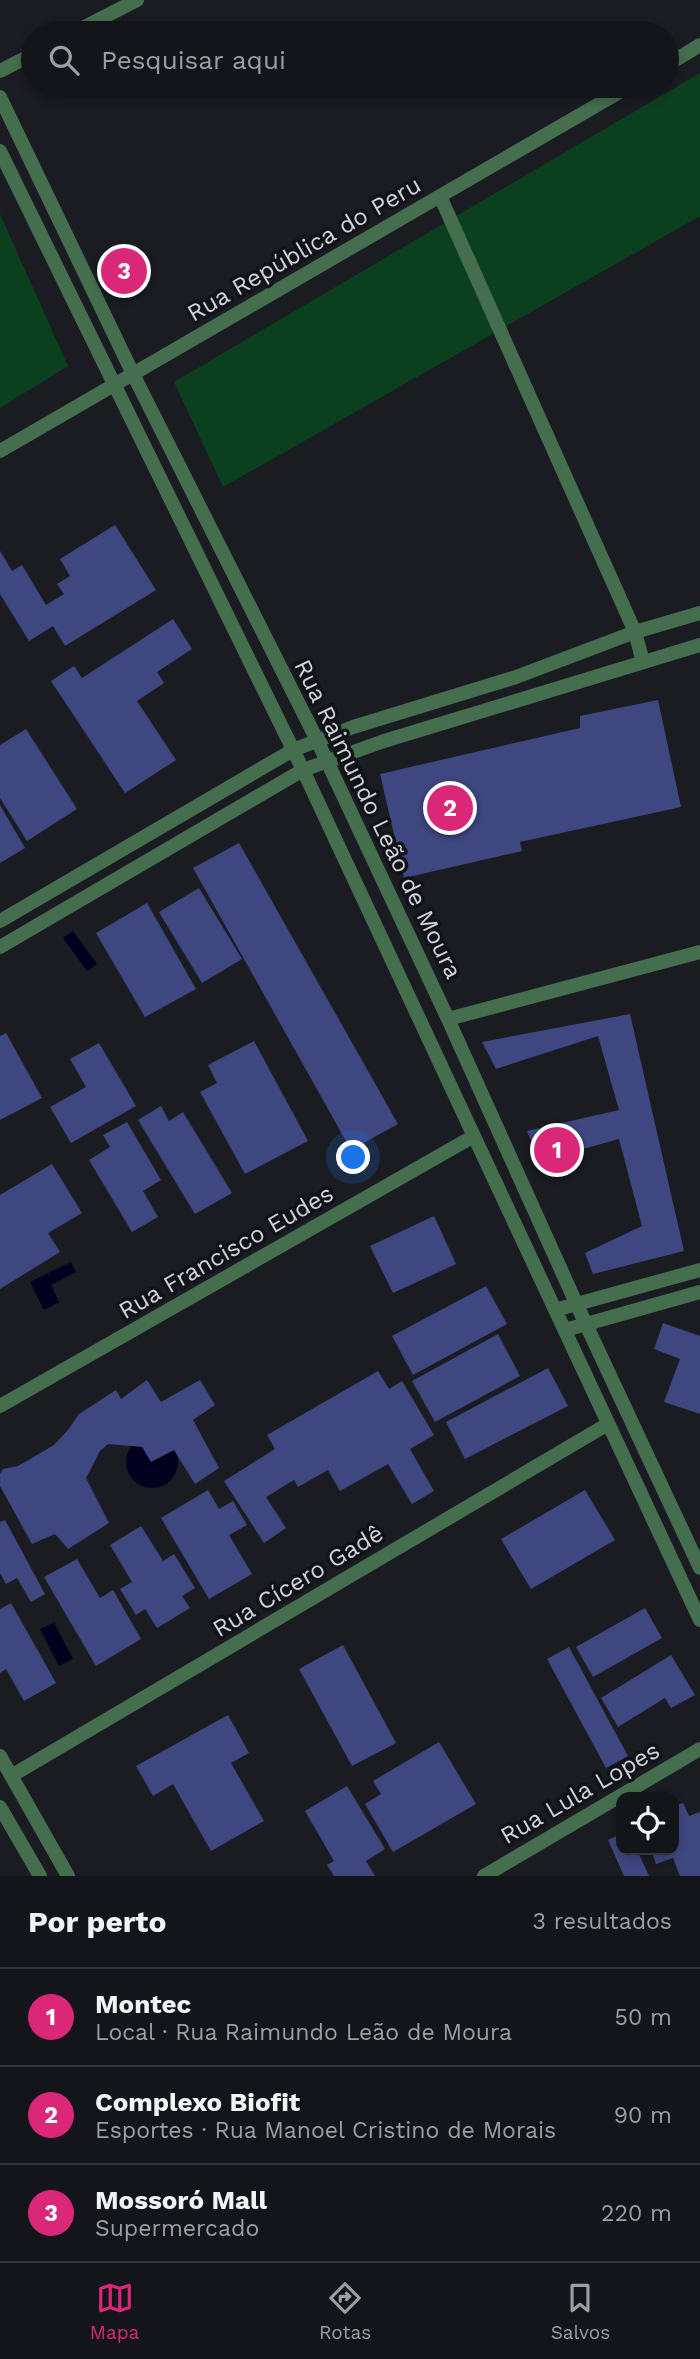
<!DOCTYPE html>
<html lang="pt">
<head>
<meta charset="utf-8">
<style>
	:root { --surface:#14151a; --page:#1d1e23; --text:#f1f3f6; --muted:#9d9fa2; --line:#333439; --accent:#db2777 }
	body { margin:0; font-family:"Work Sans",sans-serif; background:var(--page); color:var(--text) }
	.controls { position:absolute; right:21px; bottom:21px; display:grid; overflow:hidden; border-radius:14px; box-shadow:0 4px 10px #0003 }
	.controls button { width:63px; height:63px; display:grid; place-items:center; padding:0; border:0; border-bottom:2px solid var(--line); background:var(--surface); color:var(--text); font:35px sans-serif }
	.you { position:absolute; left:354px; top:1158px; width:24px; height:24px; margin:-18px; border:5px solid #fff; border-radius:50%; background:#1a73e8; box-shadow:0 0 0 10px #1a73e833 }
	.badge { display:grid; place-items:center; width:46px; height:46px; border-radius:50%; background:var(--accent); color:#fff; font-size:23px; font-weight:700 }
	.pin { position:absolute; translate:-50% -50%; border:4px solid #fff; box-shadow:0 2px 7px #0006 }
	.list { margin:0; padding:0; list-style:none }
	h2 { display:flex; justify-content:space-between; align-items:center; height:91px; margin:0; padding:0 28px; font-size:30px }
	h2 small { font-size:23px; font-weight:400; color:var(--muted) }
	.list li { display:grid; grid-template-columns:46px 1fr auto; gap:21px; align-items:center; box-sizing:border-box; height:98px; padding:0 28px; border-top:2px solid var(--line) }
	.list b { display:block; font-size:26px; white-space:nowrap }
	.list p { margin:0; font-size:23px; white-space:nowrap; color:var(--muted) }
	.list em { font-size:23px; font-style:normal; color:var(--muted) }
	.icon { flex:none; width:38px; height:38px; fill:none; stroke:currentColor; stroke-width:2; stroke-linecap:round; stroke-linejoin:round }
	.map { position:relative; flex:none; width:700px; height:1876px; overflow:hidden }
	.search { position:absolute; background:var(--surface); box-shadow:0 4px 10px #0003; left:21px; right:21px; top:21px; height:77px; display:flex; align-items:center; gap:18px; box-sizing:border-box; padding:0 24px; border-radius:38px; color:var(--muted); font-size:26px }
	.sheet { height:385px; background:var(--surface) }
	nav { display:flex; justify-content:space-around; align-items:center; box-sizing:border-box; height:98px; border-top:2px solid var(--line); background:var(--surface); font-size:19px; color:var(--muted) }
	nav a { display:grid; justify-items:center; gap:4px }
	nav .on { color:var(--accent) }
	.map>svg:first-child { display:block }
	.green { fill:#0b401e }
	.water { fill:#03001f }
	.building { fill:#3f4780 }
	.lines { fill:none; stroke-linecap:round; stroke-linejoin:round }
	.street { stroke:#446e4e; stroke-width:14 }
	.labels { text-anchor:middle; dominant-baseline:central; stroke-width:7; stroke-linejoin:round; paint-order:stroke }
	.street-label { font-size:24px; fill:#d2d3d7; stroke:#121319 }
</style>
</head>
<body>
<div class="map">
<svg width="700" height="1876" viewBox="0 0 700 1876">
	<rect width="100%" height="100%" fill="#1b1c22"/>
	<path class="green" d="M700 73V216L223 487 174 382Z
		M0 214 68 366 0 408Z"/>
	<path class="water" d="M73 931 97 964 87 971 63 938Z
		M71 1262 76 1272 51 1285 59 1302 44 1310 30 1282Z
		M126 1462a26 26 0 1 1 52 0a26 26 0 1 1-52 0Z
		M54 1623 73 1659 59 1666 40 1629Z"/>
	<path class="building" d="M115 525 156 590 65 646 53 626 29 641 0 594V551L12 571 22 565 46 605 64 594 57 584 70 576 60 559Z
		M173 619 192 649 157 672 164 683 137 701 176 760 125 793 51 681 74 666 82 678Z
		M658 700 681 807 520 842 522 851 404 878 380 774 580 728V716Z
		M26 729 77 809 27 841 0 798V745Z
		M0 805 25 848 0 863Z
		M239 843 398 1124 351 1150 193 868Z
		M199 888 242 959 202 983 159 912Z
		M147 903 196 989 145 1017 96 933Z
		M630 1014 684 1251 593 1274 585 1253 642 1226 619 1139 540 1161 527 1131 619 1110 598 1036 496 1069 482 1042Z
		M6 1033 42 1098 0 1120V1036Z
		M254 1041 308 1141 245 1174 200 1092 217 1083 208 1065Z
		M99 1043 136 1106 71 1143 50 1107 86 1087 70 1059Z
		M161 1106 169 1121 183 1112 232 1193 195 1214 138 1120Z
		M127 1122 161 1180 143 1191 158 1217 132 1232 89 1160 110 1147 103 1135Z
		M52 1164 82 1213 48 1233 60 1252 0 1289V1195Z
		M434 1216 456 1264 393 1293 370 1246Z
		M486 1286 507 1324 413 1375 392 1336Z
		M663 1323 700 1336V1414L664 1402 680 1359 654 1349Z
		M498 1334 520 1376 435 1422 412 1381Z
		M548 1368 568 1406 465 1459 446 1422Z
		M378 1371 389 1389 402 1381 434 1435 410 1449 434 1491 412 1504 388 1464 340 1491 328 1470 298 1487 294 1480 266 1497 286 1528 264 1543 224 1481 275 1449 267 1435Z
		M147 1380 161 1402 200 1380 215 1405 193 1420 219 1468 195 1484 174 1450 151 1462 142 1447 108 1444 100 1451 86 1478 109 1523 68 1549 55 1534 32 1544 0 1486V1474L3 1469 18 1466 54 1445 68 1430 79 1414 116 1390 121 1399Z
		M208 1490 219 1509 233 1501 247 1525 229 1535 252 1574 209 1599 161 1518Z
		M585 1490 615 1540 531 1589 501 1539Z
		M5 1520 45 1594 31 1602 17 1578 6 1584 0 1573V1522Z
		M141 1526 163 1561 174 1554 195 1588 182 1596 190 1608 157 1628 145 1609 136 1615 120 1589 132 1582 110 1545Z
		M77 1559 100 1598 113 1590 141 1639 96 1666 44 1577Z
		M11 1603 56 1683 24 1701 6 1669 0 1673V1609Z
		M645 1608 662 1638 593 1677 576 1647Z
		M343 1645 396 1743 352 1766 299 1669Z
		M569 1647 628 1756 606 1768 547 1659Z
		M671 1655 695 1695 671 1708 665 1698 618 1727 601 1698Z
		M228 1715 249 1753 231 1763 264 1821 211 1851 173 1784 153 1796 136 1766Z
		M439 1742 476 1804 393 1852 365 1804 381 1794 373 1781Z
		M347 1786 385 1849 366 1861 375 1876H334L327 1865 334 1861 305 1811Z
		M683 1803 689 1816 700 1812V1876H680L673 1858 656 1864 651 1850H674V1806Z
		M621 1834V1850H637L649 1876H624L608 1840Z"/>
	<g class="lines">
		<path class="street" d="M73 33 137 0
			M667 65 700 45
			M0 71 33 54
			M0 97 133 374 317 740 448 1019 576 1303 700 1568
			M0 151 303 770 700 1620
			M440 196 635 632 643 662
			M0 451 630 86
			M0 921 293 750 353 727 516 677 635 632 700 613
			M0 947 303 770 384 741 700 645
			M448 1019 700 952
			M555 1310 700 1270
			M565 1330 700 1292
			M0 1406 474 1136
			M0 1756 68 1876
			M11 1776 608 1424
			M0 1807 40 1876
			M484 1876 700 1749"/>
	</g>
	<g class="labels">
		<g class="street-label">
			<text transform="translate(304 249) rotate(-30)">Rua República do Peru</text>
			<text transform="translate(378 819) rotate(64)">Rua Raimundo Leão de Moura</text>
			<text transform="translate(226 1252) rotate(-30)">Rua Francisco Eudes</text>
			<text transform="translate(298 1581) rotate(-31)">Rua Cícero Gadê</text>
			<text transform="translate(580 1793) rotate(-30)">Rua Lula Lopes</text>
		</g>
	</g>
</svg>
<div class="controls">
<button><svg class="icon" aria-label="locate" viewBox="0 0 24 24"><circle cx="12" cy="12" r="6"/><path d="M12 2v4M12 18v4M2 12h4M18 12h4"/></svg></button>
</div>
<div class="you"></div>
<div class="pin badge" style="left:557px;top:1150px">1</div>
<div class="pin badge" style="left:450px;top:808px">2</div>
<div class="pin badge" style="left:124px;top:271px">3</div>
<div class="search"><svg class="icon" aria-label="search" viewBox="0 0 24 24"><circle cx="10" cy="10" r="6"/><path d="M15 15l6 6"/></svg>Pesquisar aqui</div>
</div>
<section class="sheet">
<h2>Por perto<small>3 resultados</small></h2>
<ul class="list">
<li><span class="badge">1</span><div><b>Montec</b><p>Local · Rua Raimundo Leão de Moura</p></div><em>50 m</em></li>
<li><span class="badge">2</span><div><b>Complexo Biofit</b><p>Esportes · Rua Manoel Cristino de Morais</p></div><em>90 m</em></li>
<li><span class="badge">3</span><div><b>Mossoró Mall</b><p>Supermercado</p></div><em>220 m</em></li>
</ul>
</section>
<nav>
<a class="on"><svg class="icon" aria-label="map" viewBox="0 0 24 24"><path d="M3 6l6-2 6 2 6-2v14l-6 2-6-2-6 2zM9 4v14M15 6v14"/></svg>Mapa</a>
<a><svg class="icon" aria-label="directions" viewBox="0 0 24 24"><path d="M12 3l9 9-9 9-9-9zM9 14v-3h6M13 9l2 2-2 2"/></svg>Rotas</a>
<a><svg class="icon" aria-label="saved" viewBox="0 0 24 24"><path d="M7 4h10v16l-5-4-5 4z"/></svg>Salvos</a>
</nav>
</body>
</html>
